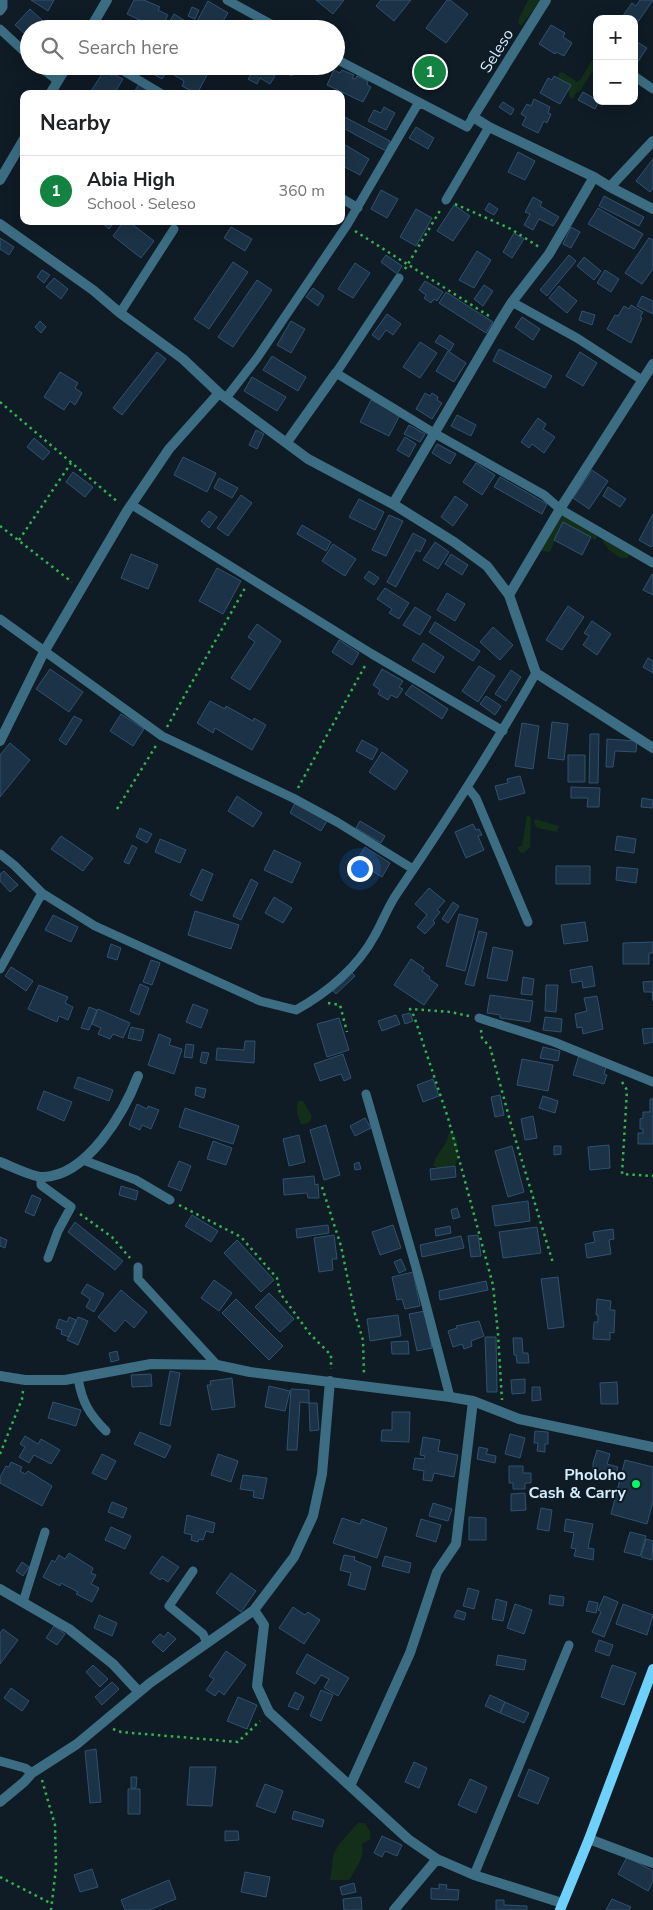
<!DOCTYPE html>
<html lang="en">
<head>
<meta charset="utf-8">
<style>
	:root { --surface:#fff; --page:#f2f2f2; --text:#202124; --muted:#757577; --line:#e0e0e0; --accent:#148240 }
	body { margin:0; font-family:"Nunito Sans",sans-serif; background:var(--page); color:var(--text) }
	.controls { position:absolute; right:15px; top:15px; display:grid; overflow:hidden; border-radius:10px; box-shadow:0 5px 20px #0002 }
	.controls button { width:45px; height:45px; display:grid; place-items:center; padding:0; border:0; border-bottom:1px solid var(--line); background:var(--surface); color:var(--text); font:25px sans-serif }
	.you { position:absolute; left:359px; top:868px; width:18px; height:18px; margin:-12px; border:4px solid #fff; border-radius:50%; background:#1a73e8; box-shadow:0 0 0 8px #1a73e833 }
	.badge { display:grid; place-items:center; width:32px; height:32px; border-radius:50%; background:var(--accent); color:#fff; font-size:16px; font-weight:700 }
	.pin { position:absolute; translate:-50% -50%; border:2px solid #fff; box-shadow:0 1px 5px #0006 }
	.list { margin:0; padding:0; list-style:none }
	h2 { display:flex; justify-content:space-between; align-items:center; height:65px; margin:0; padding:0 20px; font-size:21px }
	h2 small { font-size:16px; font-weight:400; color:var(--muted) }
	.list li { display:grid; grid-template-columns:32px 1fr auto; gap:15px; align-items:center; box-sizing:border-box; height:70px; padding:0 20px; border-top:1px solid var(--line) }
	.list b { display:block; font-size:19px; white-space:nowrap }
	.list p { margin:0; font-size:16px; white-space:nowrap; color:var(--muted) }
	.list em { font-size:16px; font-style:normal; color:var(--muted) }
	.icon { flex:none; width:28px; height:28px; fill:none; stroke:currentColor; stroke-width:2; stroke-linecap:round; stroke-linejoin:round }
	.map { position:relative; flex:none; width:653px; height:1910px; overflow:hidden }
	.search { position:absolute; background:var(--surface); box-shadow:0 5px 20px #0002; left:20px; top:20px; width:325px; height:55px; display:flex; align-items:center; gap:12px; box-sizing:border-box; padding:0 18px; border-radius:28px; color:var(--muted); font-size:19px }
	.panel { position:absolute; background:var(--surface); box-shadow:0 5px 20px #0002; left:20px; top:90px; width:325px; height:135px; border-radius:10px }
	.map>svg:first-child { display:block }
	.green { fill:#132f1a }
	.building { fill:#1c3246; stroke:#2f5271 }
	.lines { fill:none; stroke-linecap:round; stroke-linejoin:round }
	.path { stroke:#32b44e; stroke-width:2.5; stroke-dasharray:2.5 4; stroke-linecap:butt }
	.service { stroke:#3c6d83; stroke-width:9 }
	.minor { stroke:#3c6d83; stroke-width:10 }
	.secondary { stroke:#6ed1fb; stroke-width:10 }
	.poi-dot { fill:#06f962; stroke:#0f1b25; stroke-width:2 }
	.labels { text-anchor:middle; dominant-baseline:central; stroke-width:4; stroke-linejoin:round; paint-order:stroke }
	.street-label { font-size:16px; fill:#d5eefe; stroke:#0f1b25 }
	.poi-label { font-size:16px; font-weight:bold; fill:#d5eefe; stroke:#0f1b25; text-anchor:end }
</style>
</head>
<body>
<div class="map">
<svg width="653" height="1910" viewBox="0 0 653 1910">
	<rect width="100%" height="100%" fill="#0f1b25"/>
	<path class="green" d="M528 0H541L521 26 518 23C519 15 525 8 528 0Z
		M597 52V64L580 91 576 93 573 99 570 98 568 89 558 78 559 73 562 72 577 82 581 79Z
		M561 513 596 532 597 538 594 540 591 537 563 522 550 552 542 551 541 547Z
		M600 537H604L631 554 627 558H620L608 549Z
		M527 815 531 817 530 847 524 853 520 852 517 847 522 846Z
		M535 819 559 826 557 832 537 828 534 823Z
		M298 1101H303L312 1116 310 1122 305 1124H301C298 1116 295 1109 298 1101Z
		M450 1133 455 1135C458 1143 460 1157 455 1166L437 1168 434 1166C434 1153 447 1148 448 1135Z
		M358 1823H365L370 1831V1839L362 1844C365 1858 356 1868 349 1880H330L333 1856 339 1844Z"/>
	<path class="building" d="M31 0H54L48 11Z
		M134 0H144L160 7 158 10 168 15 161 29H150L152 26 127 14Z
		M316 0H344L333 14Z
		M381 0H411L394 21 376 6Z
		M447 0H450L468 14 446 43 426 28Z
		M640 0H653L635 26 634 19 622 17 632 3 636 6Z
		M208 1 228 13 218 29 212 27 211 29H201L195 25Z
		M192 7 199 10 195 19 188 16Z
		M30 9 42 20 34 29H29L27 36 15 25Z
		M174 14 187 22 183 29H177L168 24Z
		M551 25 565 33 563 37 572 43 564 56 556 52 555 54 539 44Z
		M634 40 647 48 635 66 634 65Z
		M146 66H170L162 79 144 69Z
		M178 66H195L208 73 197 94 182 86 184 81 174 75Z
		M256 66 275 76 270 84 260 78 257 84 248 79Z
		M282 66H297L292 76 280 70Z
		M334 70 340 73 342 70 354 75 352 78 355 79 357 76 368 81 367 85 371 87 363 102 327 85Z
		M104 71 112 76 113 74 123 79 114 94H89Z
		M554 76 571 85 560 104 540 93 548 78 552 80Z
		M139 84 152 94H133Z
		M583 92 599 101 595 109 578 100Z
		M534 99 550 107 548 113 551 114 547 123 544 121 538 133 522 125 526 117 521 114 527 104 531 106Z
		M503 102 514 109 511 115 499 107Z
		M384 107 395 113 386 130 368 121 374 110 381 113Z
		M341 115 390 141 386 151 341 127Z
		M416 127 434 138 428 149 409 138Z
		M342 143 369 159 360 175 341 165Z
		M518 152 535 161 525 180 508 172Z
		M653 159V188L650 192 636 181Z
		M381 190 398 199 387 218 371 209Z
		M604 196 644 217 639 226 599 206Z
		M533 197 542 202 540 206 559 217 553 226 539 219 533 230 524 225 530 214 525 212Z
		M489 203 498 209 494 215 485 210Z
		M454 205 470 216 453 241 437 231Z
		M598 208 643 234 634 249 588 224Z
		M416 209 432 218 416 246 400 237Z
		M100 221H115L109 229Z
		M124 221H128L154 241 141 258 113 236Z
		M231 227 252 239 245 251 224 238Z
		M571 227 580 232 571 248 563 244Z
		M514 233 524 239 512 258 503 252Z
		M0 238 14 247 9 255 0 249Z
		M649 238 653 240V269L642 284 625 273Z
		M477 251 491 260 474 288 459 280Z
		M386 255 402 266 397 274 381 262Z
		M569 255 576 261 547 296 540 290Z
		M584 257 601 271 594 280 577 266Z
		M233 262 248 272 209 329 194 319Z
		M355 263 370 273 353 298 338 289Z
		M42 270 50 275 44 283 37 277Z
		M605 270 619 279 611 292 597 283Z
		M54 278 68 289 61 299 46 287Z
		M257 280 272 290 233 347 218 337Z
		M425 281 443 292 437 301 434 299 431 303 424 298 426 295 419 290Z
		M484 285 493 291 483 306 474 299Z
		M559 286 577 301 567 313 549 298Z
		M313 288 324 296 318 306 306 297Z
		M446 292 493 322 486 333 439 303Z
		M642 296 653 301V314L637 306Z
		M631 305 643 312 640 317 642 318 631 343 607 329 615 315 618 316 624 306 629 309Z
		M582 311 595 315 592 325 579 320Z
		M387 314 401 324 393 335 386 330 379 340 372 335Z
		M522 317 540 329 533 340 515 327Z
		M40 321 46 327 41 333 35 327Z
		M291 321 305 329 291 353 277 345Z
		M440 335 454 344 450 351 435 342Z
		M420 342 437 353 420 378 403 367Z
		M499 349 552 376 545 388 493 361Z
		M448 351 466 363 454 382 436 371Z
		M157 352 166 359 122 415 113 408Z
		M580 352 597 363 583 386 566 376Z
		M272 356 306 377 298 391 263 370Z
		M60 372 78 383 75 388 82 393 75 405 70 401 64 410 44 397Z
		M252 377 286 397 277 411 244 391Z
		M425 393 430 396 432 393 438 397 437 400 442 403 432 419 416 409Z
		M371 400 400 415 389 436 360 422Z
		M457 415 476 425 471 436 451 426Z
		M538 418 546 424 543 429 555 437 544 453 532 444 529 448 521 442Z
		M409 425 425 434 420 442 404 434Z
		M256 430 264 434 257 449 249 445Z
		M405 437 416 444 409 457 397 450Z
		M34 438 50 452 43 460 27 447Z
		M437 444 456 454 450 464 432 453Z
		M183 457 216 473 207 492 174 475Z
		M476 463 495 475 482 495 463 482Z
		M592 470 608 481 589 509 573 498Z
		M73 472 93 487 85 497 66 482Z
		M500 477 547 504 542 514 494 487Z
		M219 478 238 488 232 498 214 488Z
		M608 487 626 499 620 507 603 496Z
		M241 495 252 503 228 536 217 528Z
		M455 496 468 505 453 526 441 517Z
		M359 499 384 512 375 530 349 517Z
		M209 511 217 517 209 528 201 521Z
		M653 514V545L651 547 639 540Z
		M389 515 403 521 386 556 372 550Z
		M563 522 591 537 582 555 554 540Z
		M302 525 331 542 326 551 297 534Z
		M413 533 426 540 420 552 416 550 396 587 387 582Z
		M435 542 449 552 438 569 423 560Z
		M333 544 356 559 345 576 322 561Z
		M131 554 158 565 148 589 121 578Z
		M451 554 468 565 462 575 445 564Z
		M217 568 241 581 223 614 199 601Z
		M369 571 379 578 374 585 364 578Z
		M652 574 653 575V595L643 590Z
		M385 588 409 603 399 619 389 613 392 609 377 599Z
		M447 593 465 604 455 621 437 610Z
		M568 606 584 617 562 650 546 640Z
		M415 607 431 617 420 635 403 625Z
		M592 621 611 634 597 655 583 645 589 636 584 633Z
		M435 622 480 651 473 661 429 632Z
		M257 624 281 641 250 690 231 678 255 642 248 637Z
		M493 627 513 645 500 660 480 642Z
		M339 640 359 653 352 665 332 652Z
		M423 643 444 657 434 673 412 660Z
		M648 658 653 661V673L643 667Z
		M479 666 495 676 478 702 462 691Z
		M50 669 83 692 69 712 36 689Z
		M382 669 403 681 399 687 403 689 397 698 391 695 388 700 378 694 380 690 373 685Z
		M511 670 521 677 506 701 495 694Z
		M412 685 448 709 442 719 405 694Z
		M486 696 501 706 495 715 480 704Z
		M210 701 225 709 226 706 253 721 254 718 266 725 252 750 215 728 213 733 197 723Z
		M121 714 144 729 133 746 110 731Z
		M74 716 82 720 66 745 59 740Z
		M552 722 568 724 564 760 548 758Z
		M522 723 539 726 533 769 515 766Z
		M590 734H599L598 783H589Z
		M607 739 637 741 636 752 615 751 613 767H606Z
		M362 740 378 749 372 760 356 751Z
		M10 743 30 760 0 797V755Z
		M382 752 408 771 395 790 369 772Z
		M568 755H585V782H568Z
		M520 776 525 793 499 800 495 786 508 783 507 779Z
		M571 787 600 788 599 807H587L588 798H571Z
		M237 796 262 813 253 827 228 811Z
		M642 798 653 800 652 808 641 807Z
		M295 803 327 821 321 831 290 813Z
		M360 821 385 836 381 843 356 828Z
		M473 824 476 830 479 829 482 835 478 836 484 850 466 858 455 832Z
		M140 828 152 834 147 843 136 837Z
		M61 836 93 858 83 871 51 849Z
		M617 836 636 839 634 853 615 850Z
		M160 839 186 850 180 863 155 852Z
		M132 845 137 848 129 864 124 862Z
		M365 847 390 863 382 877 356 861Z
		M274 850 301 863 292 883 264 870Z
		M556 866H590V884H556Z
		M617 867 638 869 636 883 616 880Z
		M202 869 213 874 202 901 190 895Z
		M4 871 18 885 10 892 0 881V874Z
		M251 879 258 883 241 920 233 916Z
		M429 888 445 901 437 910 440 912 433 921 435 923 425 934 417 927 427 915 415 904Z
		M274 897 292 908 283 923 265 913Z
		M453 902 459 906 448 923 442 919Z
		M195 911 239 925 231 949 188 935Z
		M459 914 478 919 465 971 446 966Z
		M53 915 78 927 71 942 45 930Z
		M585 922 588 941 564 944 561 925Z
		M479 931 487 933 474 986 465 984Z
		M653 942V953H649V964H623V943Z
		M111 944 121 948 117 960 107 957Z
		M493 947 513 951 507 981 487 978Z
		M411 959 424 968 422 971 430 977 429 979 438 985 424 1005 394 985Z
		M151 960 160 963 152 985 143 982Z
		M592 966 595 986 583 988 582 981 572 983 570 970Z
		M11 967 33 981 26 991 5 976Z
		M351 972 355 976 336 994 332 990Z
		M523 977 534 979 532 995 521 994Z
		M653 981V1001L652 992H644L643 982Z
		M140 984 149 988 139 1015 130 1011Z
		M39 985 68 997 65 1003 73 1007 68 1020 59 1016 57 1022 28 1009Z
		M546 985H558L556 1012 545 1011Z
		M490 995 533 1001 530 1022 500 1018V1015L487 1013Z
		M597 996 603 1029 583 1034 582 1027 577 1028 575 1014 587 1011 584 998Z
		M193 1004 208 1010 201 1028 186 1022Z
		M89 1007 97 1010 89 1030 81 1028Z
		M98 1009 130 1023 123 1038 113 1034 110 1039 98 1034 101 1028 92 1024Z
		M410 1013 413 1021 405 1024 402 1015Z
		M396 1015 400 1024 382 1031 378 1021Z
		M545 1017 562 1019 561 1032 543 1030Z
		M339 1018 349 1050 327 1057 317 1024Z
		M131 1027 144 1030 141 1041 128 1038Z
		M653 1028V1042L644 1044 642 1029Z
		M159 1034 171 1039 169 1045 182 1049 174 1074 148 1065Z
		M245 1041H255L254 1063 216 1060 217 1048 244 1050Z
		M186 1044 194 1045 192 1058 184 1057Z
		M543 1047 560 1051 558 1061 540 1058Z
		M202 1052 209 1053 206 1064 200 1062Z
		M343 1054 351 1078 344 1081 341 1074 320 1081 314 1064Z
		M579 1055 607 1064 604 1074 607 1075 604 1084 573 1075Z
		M522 1059 553 1065 548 1091 517 1085Z
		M78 1077 113 1090 109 1101 74 1088Z
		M433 1079 439 1096 423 1102 417 1085Z
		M196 1087 206 1089 204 1098 195 1095Z
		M44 1091 72 1102 64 1121 37 1109Z
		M500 1095 504 1115 495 1117 491 1097Z
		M543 1096 558 1101 555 1113 539 1108Z
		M650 1099H653V1144H638V1133H643V1129H640V1119L643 1118V1112H650Z
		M137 1104 147 1109 148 1106 159 1110 151 1129 142 1125 140 1130 129 1125Z
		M185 1108 239 1126 233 1144 179 1127Z
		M533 1116 537 1138 525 1140 521 1119Z
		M365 1118 371 1128 355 1136 350 1126Z
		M326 1125 340 1175 324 1180 310 1130Z
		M299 1135 305 1162 289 1166 283 1139Z
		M213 1141 232 1148 226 1165 207 1159Z
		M609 1145 610 1168 590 1170 588 1147Z
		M512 1146 524 1192 508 1197 495 1151Z
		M554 1146H561V1154L554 1155Z
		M179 1161 191 1166 181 1191 168 1186Z
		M359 1162 361 1169 355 1170 354 1164Z
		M455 1166 456 1177 431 1180 430 1169Z
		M314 1176 315 1185 318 1184 319 1198H308L307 1193 284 1195 283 1179Z
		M121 1186 138 1191 136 1200 119 1195Z
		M32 1195 41 1199 34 1216 25 1212Z
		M528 1201 530 1221 495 1226 492 1206Z
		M457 1208 460 1217 453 1219 451 1210Z
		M192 1215 218 1231 211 1242 185 1226Z
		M75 1222 123 1261 115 1270 68 1232Z
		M328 1225 329 1233 297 1238 296 1229Z
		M393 1225 401 1248 380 1255 372 1232Z
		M450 1226 451 1233 436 1236 435 1229Z
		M537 1227 541 1253 503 1258 499 1232Z
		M613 1229 614 1239 609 1240 611 1254 587 1258 585 1244 595 1242 593 1232Z
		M334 1235 337 1259H332L333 1270 319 1272 314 1238Z
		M478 1235 481 1256 471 1257 468 1236Z
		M461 1236 464 1248 422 1257 420 1245Z
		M0 1237 7 1240 5 1248 0 1246Z
		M237 1240 274 1280 261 1292 224 1253Z
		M401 1259 406 1270 399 1273 394 1262Z
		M413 1272 420 1306 405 1309 402 1299 397 1300 392 1277Z
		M558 1277 564 1327 548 1329 541 1279Z
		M214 1280 232 1293 219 1311 201 1298Z
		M486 1281 488 1290 440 1300 439 1291Z
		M87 1284 104 1294 94 1312 86 1307 90 1299 81 1293Z
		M121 1290 147 1312 134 1328 125 1320 115 1332 98 1317Z
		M269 1293 294 1319 280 1332 255 1307Z
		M236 1299 283 1346 269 1360 222 1313Z
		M597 1299 611 1301 610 1310H615L614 1333 610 1332V1340L593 1339 594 1322H598V1315H596Z
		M425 1311 432 1348 417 1351 409 1314Z
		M398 1315 401 1336 370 1341 367 1319Z
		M69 1317 76 1320 69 1337 61 1334 62 1330 56 1328 59 1319 67 1322Z
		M78 1317 88 1321 78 1345 67 1340Z
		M479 1321 484 1336 471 1341 472 1346 464 1349 462 1344 453 1347 448 1331 457 1328 456 1326Z
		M485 1337H496L497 1392H487Z
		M513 1338H522L523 1353H528L529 1363H517L516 1355H514Z
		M408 1341 409 1354H392L391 1342Z
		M117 1351 119 1360 111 1362 109 1353Z
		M170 1371 180 1373 170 1426 160 1424Z
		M151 1374 152 1386 132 1387 131 1375Z
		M232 1378 235 1407 212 1410 207 1385H211L210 1381Z
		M525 1379V1393L512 1394 511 1380Z
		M617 1382 618 1404H601L600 1383Z
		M269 1386 290 1391 285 1411 265 1407Z
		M532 1387H540L541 1400 532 1401Z
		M291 1389 309 1390V1403L300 1402 297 1450H287Z
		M53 1402 81 1410 76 1426 48 1418Z
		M309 1403H317L319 1430 310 1431Z
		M392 1412H410L409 1442 381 1441 382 1430H392Z
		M535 1431 548 1432V1444H545V1452L537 1451 538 1443H534Z
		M140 1432 171 1446 165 1458 134 1444Z
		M510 1434 525 1438 520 1458 505 1454Z
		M25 1436 38 1444 41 1439 60 1450 51 1464 34 1455 29 1463 19 1457 25 1447 20 1444Z
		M423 1437 440 1440 438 1451 458 1455 454 1477 434 1473 432 1481 423 1480 424 1471 413 1469 415 1458 424 1459 425 1456 420 1455Z
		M479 1447 488 1449 486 1454 496 1456 495 1463 477 1459Z
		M597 1450 610 1454 607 1464 618 1467 615 1477 593 1472V1463Z
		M102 1454 116 1461 106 1480 92 1473Z
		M218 1454 238 1461 231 1482 211 1475Z
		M625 1460 653 1467V1501L647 1524 611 1514Z
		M11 1462 22 1467 20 1471 25 1474 28 1471 52 1486 42 1506 0 1483V1477L6 1466 9 1467Z
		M509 1466H523V1473H531V1483H525V1489H513V1483H509Z
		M243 1475 267 1478 263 1499 253 1497 254 1491 240 1489Z
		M525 1493 526 1510 511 1511V1494Z
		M112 1502 127 1508 123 1518 108 1512Z
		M433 1503 452 1509 448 1521 429 1516Z
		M541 1508 552 1510 549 1531 537 1529Z
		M187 1515 215 1523 213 1533 206 1531 203 1540 199 1539 198 1542 191 1540 192 1535 184 1533Z
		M469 1517 486 1518V1540H469Z
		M342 1518 360 1524 362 1519 387 1528 377 1558 333 1543Z
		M421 1519 441 1525 436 1542 416 1536Z
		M566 1519 593 1524 588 1548 594 1549 593 1560 574 1556 576 1549 571 1548 574 1533 564 1531Z
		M111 1527 131 1536 125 1549 105 1540Z
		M630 1532 646 1536 640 1556 624 1552Z
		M646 1539 653 1541 652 1560 641 1557Z
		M69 1553 93 1568 91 1573 96 1575 91 1584 99 1588 92 1602 76 1594 78 1592 61 1583 60 1586 43 1577 52 1560 55 1562 59 1555 65 1559Z
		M344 1555 355 1557 354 1560 371 1567 365 1590 348 1585 351 1573 340 1570Z
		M162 1556 179 1567 168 1582 162 1578 160 1580 150 1573Z
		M385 1556 411 1563 409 1573 382 1566Z
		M22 1562 29 1567 23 1576 16 1571Z
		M231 1573 256 1591 241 1612 216 1593Z
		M468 1588 479 1591 474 1609 463 1606Z
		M550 1595 564 1597 563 1606 549 1604Z
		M604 1596 618 1602 604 1637 592 1632 601 1612 598 1610Z
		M496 1599 507 1602 503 1621 492 1619Z
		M589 1601 598 1603 596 1613 586 1611Z
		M515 1604 532 1610 524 1634 507 1628Z
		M623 1604 653 1615 647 1635 616 1624Z
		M293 1607 305 1615 308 1612 320 1620 304 1644 279 1628Z
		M457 1610 466 1613 464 1620 454 1617Z
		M99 1615 117 1623 112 1636 94 1628Z
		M54 1626 65 1634 57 1645 46 1638Z
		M3 1629 18 1640 0 1664V1633Z
		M168 1632 176 1639 163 1652 152 1642 160 1634 164 1637Z
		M599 1640 613 1645 609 1656 595 1651Z
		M226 1651 246 1665 224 1695 219 1691 215 1696 206 1690 214 1679 209 1676Z
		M307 1654 349 1678 338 1696 324 1688 329 1679 321 1675 315 1684 296 1673Z
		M498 1655 526 1660 524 1670 496 1665Z
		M93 1665 108 1679 100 1687 86 1672Z
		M612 1665 636 1673 624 1705 601 1697Z
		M112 1682 119 1689 102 1705 95 1697Z
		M11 1688 29 1701 22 1711 4 1698Z
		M321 1690 333 1695 321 1721 310 1716Z
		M295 1692 304 1697 298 1710 288 1706Z
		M490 1695 505 1702 500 1713 485 1706Z
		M238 1697 257 1705 247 1729 227 1721Z
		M505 1702 529 1713 524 1723 500 1713Z
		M96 1749 101 1802 90 1803 85 1751Z
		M414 1762 427 1768 419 1788 405 1782Z
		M190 1767H216L212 1806 187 1805Z
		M529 1769 549 1778 538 1804 518 1796Z
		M131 1777H137L136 1788H131Z
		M470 1779 487 1787 476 1813 458 1805Z
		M265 1784 283 1791 275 1813 256 1806Z
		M128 1789H140V1814H128Z
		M294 1811 324 1820 322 1827 292 1819Z
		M225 1831H238L239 1840 225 1841Z
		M382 1836 402 1845 397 1856 385 1851 382 1857 374 1853Z
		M627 1857 653 1871V1882L648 1891 618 1874Z
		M92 1869 98 1887 80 1892 74 1875Z
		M245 1872 270 1877 266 1897 241 1892Z
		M169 1880 176 1899 149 1910H125L121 1900Z
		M354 1883 356 1892 342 1895 340 1887Z
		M439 1884 447 1885 446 1889 459 1890 458 1900 431 1899V1888L439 1889Z
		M361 1897 362 1910H344L343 1899Z
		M612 1899 631 1907 629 1910H606Z
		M496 1900H504V1905L527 1906V1910H496Z"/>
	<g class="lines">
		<path class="path" d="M455 204 511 229 539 247
			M355 231 489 316
			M405 269 441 209
			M0 402 119 503
			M0 526 72 582
			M19 540 71 463
			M167 727 245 588
			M298 788 366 664
			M117 809 157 744
			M328 1003 340 1005 347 1032
			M469 1016 450 1012 410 1009 414 1016 448 1118 493 1285 498 1334 502 1400
			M481 1030 482 1038 490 1047 512 1128 553 1263
			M622 1082 627 1090 622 1174 653 1176
			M322 1187 341 1246 355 1314 363 1340 364 1375
			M179 1205 241 1237 277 1278 280 1293 310 1334 331 1355V1369
			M80 1214 112 1237 130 1258
			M0 1454 22 1399 23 1391
			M113 1729 121 1732 238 1742 260 1721
			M42 1780 55 1825 56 1868 51 1910
			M0 1877 52 1904"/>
		<path class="service" d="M227 0 280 29
			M0 11 3 7V0
			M0 29 29 56
			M336 59 467 127 473 117
			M39 66 58 81
			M115 66 162 94
			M634 76 653 89
			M341 198 358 208
			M446 200 489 127
			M399 278 336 373 434 433 544 495 560 509 653 563
			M512 302 577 338 642 380
			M120 313 174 229
			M226 398 257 358 347 225 419 102
			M132 505 372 654 503 731
			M0 619 162 736 293 798 337 822 413 869
			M468 788 476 798 528 922
			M0 854 14 865 42 893 95 926 260 1001 296 1010C327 993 358 967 375 935 383 921 388 906 398 892 447 820 493 748 536 673
			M0 969 42 893
			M479 1018 554 1042 653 1082
			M366 1094 419 1278 450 1397
			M83 1160 136 1180 170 1200
			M41 1177V1185L71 1207 58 1231 48 1258
			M138 1267V1279L217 1365
			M78 1378C82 1402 89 1414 106 1431
			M193 1571 169 1606 203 1634 207 1643
			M23 1602 45 1532
			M0 1761 25 1768 32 1773
			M474 1875 569 1645"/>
		<path class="minor" d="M546 0 473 117 489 127 594 177 610 187 653 209
			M90 29 107 0
			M50 94 67 66
			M0 180 24 139
			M610 187 653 141
			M0 224 93 290 120 313 183 359 219 393 308 459 393 504 454 542 487 566 509 595 536 673 653 748
			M287 442 336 373
			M393 504 499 323 512 302 549 254 594 177
			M509 595 560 509 653 364
			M0 741 44 652 127 511 169 449 219 393
			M0 1162C11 1166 32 1177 43 1177 87 1176 124 1113 138 1076
			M0 1376 25 1380H65L151 1364 217 1365 250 1372 450 1397 473 1401 519 1419 653 1447
			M0 1589 69 1629 113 1664 139 1692
			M254 1610 264 1625 257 1686 269 1712 408 1839 437 1859 474 1875 562 1903
			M350 1786 410 1653 437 1572 456 1544 473 1401
			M0 1802 24 1782 32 1773 77 1744 150 1683 254 1610 294 1557 313 1516 322 1474 330 1381
			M589 1839 653 1863
			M394 1910 437 1859"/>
		<path class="secondary" d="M560 1910 589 1839 653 1669"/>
	</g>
	<circle class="poi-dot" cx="636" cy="1484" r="5"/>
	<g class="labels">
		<g class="street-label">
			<text transform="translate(497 51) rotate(-58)">Seleso</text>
		</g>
		<g class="poi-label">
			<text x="626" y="1475">Pholoho<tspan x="626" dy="18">Cash &amp; Carry</tspan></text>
		</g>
	</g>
</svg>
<div class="controls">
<button>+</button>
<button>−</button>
</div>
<div class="you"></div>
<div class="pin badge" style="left:430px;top:72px">1</div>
<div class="search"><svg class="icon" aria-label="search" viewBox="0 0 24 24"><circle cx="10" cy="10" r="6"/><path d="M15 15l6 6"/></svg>Search here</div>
<section class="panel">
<h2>Nearby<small></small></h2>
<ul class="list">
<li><span class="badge">1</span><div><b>Abia High</b><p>School · Seleso</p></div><em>360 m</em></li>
</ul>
</section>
</div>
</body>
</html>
